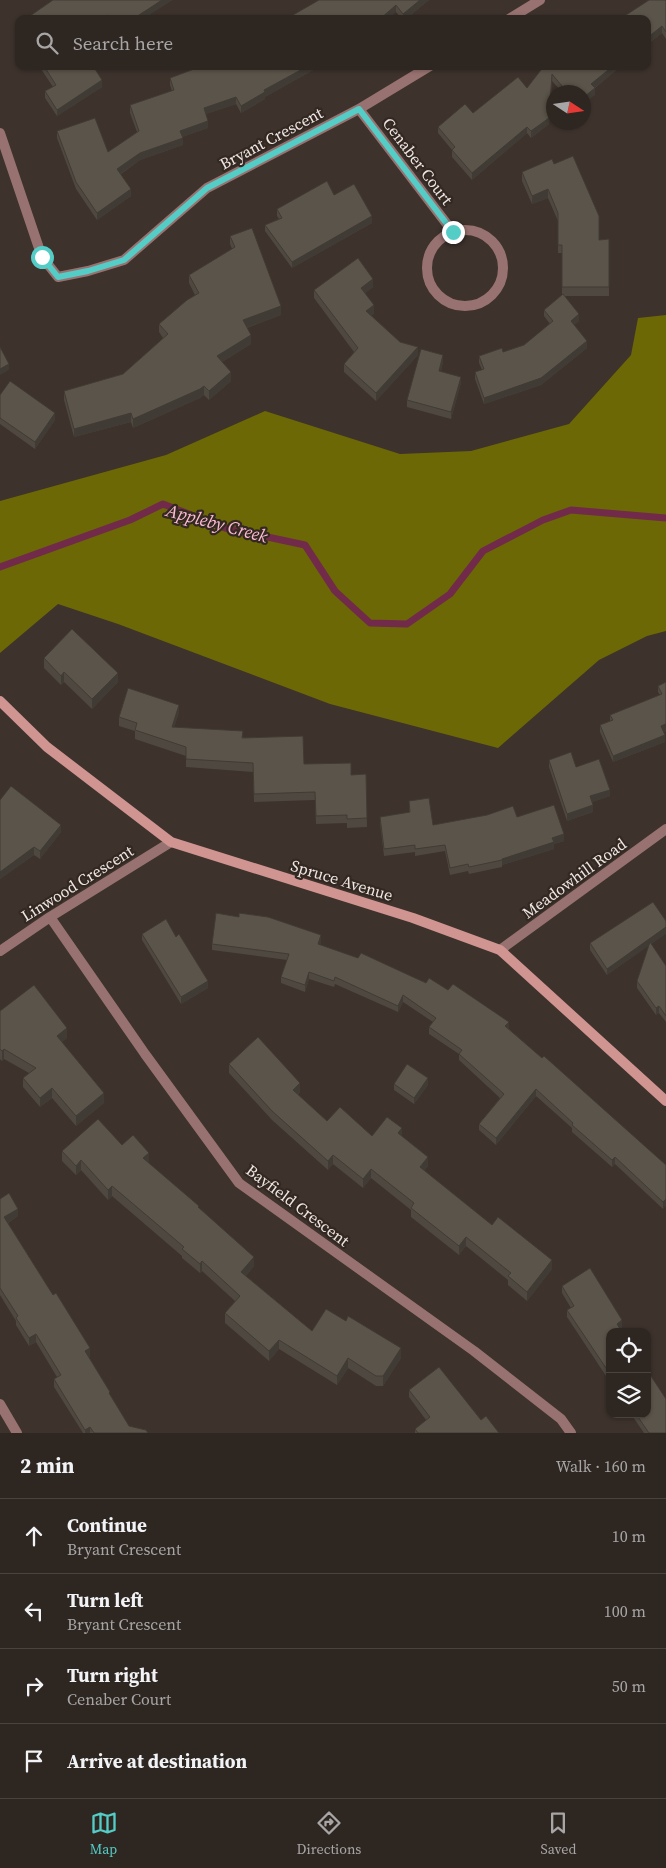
<!DOCTYPE html>
<html lang="en">
<head>
<meta charset="utf-8">
<style>
	:root { --surface:#2e2621; --page:#3a322e; --text:#f1f3f6; --muted:#a7a5a5; --line:#49433f; --accent:#54cdc7 }
	body { margin:0; font-family:"Source Serif 4",serif; background:var(--page); color:var(--text) }
	.controls { position:absolute; right:15px; bottom:15px; display:grid; overflow:hidden; border-radius:10px; box-shadow:0 1px 4px #0004 }
	.controls button { width:45px; height:45px; display:grid; place-items:center; padding:0; border:0; border-bottom:1px solid var(--line); background:var(--surface); color:var(--text); font:25px sans-serif }
	.compass { position:absolute; left:546px; top:85px; width:45px; height:45px; border-radius:50%; background:var(--surface); box-shadow:0 1px 4px #0004; rotate:102deg }
	.stop { position:absolute; width:15px; height:15px; margin:-11px; border:4px solid #54cdc7; border-radius:50%; background:#fff }
	.stop.end { background:#54cdc7; border-color:#fff; box-shadow:0 1px 5px #0008 }
	.list { margin:0; padding:0; list-style:none }
	h2 { display:flex; justify-content:space-between; align-items:center; height:65px; margin:0; padding:0 20px; font-size:21px }
	h2 small { font-size:16px; font-weight:400; color:var(--muted) }
	.list li { display:grid; grid-template-columns:32px 1fr auto; gap:15px; align-items:center; box-sizing:border-box; height:75px; padding:0 20px; border-top:1px solid var(--line) }
	.list b { display:block; font-size:19px; white-space:nowrap }
	.list p { margin:0; font-size:16px; white-space:nowrap; color:var(--muted) }
	.list em { font-size:16px; font-style:normal; color:var(--muted) }
	.icon { flex:none; width:28px; height:28px; fill:none; stroke:currentColor; stroke-width:2; stroke-linecap:round; stroke-linejoin:round }
	.map { position:relative; flex:none; width:666px; height:1433px; overflow:hidden }
	.search { position:absolute; background:var(--surface); box-shadow:0 1px 4px #0004; left:15px; right:15px; top:15px; height:55px; display:flex; align-items:center; gap:12px; box-sizing:border-box; padding:0 18px; border-radius:10px; color:var(--muted); font-size:19px }
	.sheet { height:365px; background:var(--surface) }
	nav { display:flex; justify-content:space-around; align-items:center; box-sizing:border-box; height:70px; border-top:1px solid var(--line); background:var(--surface); font-size:14px; color:var(--muted) }
	nav a { display:grid; justify-items:center; gap:2px }
	nav .on { color:var(--accent) }
	.map>svg:first-child { display:block }
	.forest { fill:#6c6805 }
	.lines { fill:none; stroke-linecap:round; stroke-linejoin:round }
	.stream { stroke:#712a4a; stroke-width:7 }
	.street { stroke:#987270; stroke-width:10 }
	.secondary { stroke:#d09491; stroke-width:10 }
	.wall { fill:#4e4840 }
	.shaded-wall { fill:#403b34 }
	.building { fill:#5b544a; stroke:#403b34 }
	.route { stroke:#54cdc7; stroke-width:6 }
	.labels { text-anchor:middle; dominant-baseline:central; stroke-width:4.5; stroke-linejoin:round; paint-order:stroke }
	.street-label { font-size:16px; fill:#efe7e3; stroke:#332822 }
	.water-label { font-size:18px; font-style:italic; fill:#febcd4; stroke:#332822 }
</style>
</head>
<body>
<div class="map">
<svg width="666" height="1433" viewBox="0 0 666 1433">
	<rect width="100%" height="100%" fill="#3d322c"/>
	<path class="forest" d="M666 315V631L647 636 599 660 498 748 330 704 118 624 58 604 0 653V501L166 455 265 411 400 454 471 451 569 424 631 355 638 318Z"/>
	<g class="lines">
		<path class="stream" d="M0 567 130 520 163 504 225 528 305 545 335 591 370 623 407 624 450 594 483 551 543 520 571 510 666 518"/>
		<path class="street" d="M509 19 540 0
			M359 109 453 232
			M0 133 42 257 58 277 88 271 124 260 207 188 359 109 430 66
			M427 268a38 38 0 1 1 76 0a38 38 0 1 1-76 0Z
			M50 917 145 1054 239 1183 474 1351 561 1419 571 1433
			M500 950 666 829
			M0 951 50 917 171 842
			M0 1404 17 1433"/>
		<path class="secondary" d="M0 701 47 747 171 842 413 918 500 950 666 1101"/>
	</g>
	<path class="wall" d="M429 0 406 19H402L396 12 286 19Z
		M666 0V39L662 33 647 45V19Z
		M39 66H93L102 87 57 116 45 98V91L53 87Z
		M315 66V69L265 97V99L241 113 236 104 206 114 208 128 182 137 183 145 140 160 121 174 131 196 97 220 76 189 57 138V131L108 152 137 132 130 113V105L172 91 170 85V78Z
		M544 66H621L595 88V95L584 92H562L552 81 549 124 531 138 527 133 472 180 452 157V150L438 133V127L473 113 527 88Z
		M554 164 599 240 609 239V296H565L579 321 574 325 587 348 541 385 484 404 475 379V372L482 370 479 363V356L503 352 524 345 550 324 544 316V310L562 295V253H558V221L548 198 532 204 522 181V172Z
		M334 195 372 223 292 268 265 231V225L279 219 277 216V209Z
		M230 236 281 315 247 328 251 344 222 362 231 381 209 400 204 395 200 398 133 428 131 422 74 437 64 400V391L123 374 163 338 159 332V324L195 295 189 283V275L232 249 230 244Z
		M373 287 365 293 374 314 371 315 400 342 418 355 376 401 344 372V364L354 352 314 298V290Z
		M443 362 441 371 461 383 451 419 407 407V400Z
		M0 395 55 420 35 449 0 424Z
		M44 658 118 682 92 709 64 682 61 685 44 668Z
		M666 682V731L664 732 665 742 613 762 600 732V725L610 721V715L660 695 658 692V686Z
		M179 713 174 727 243 737 304 764 351 775 366 774 367 827 347 828V823L316 824 315 800 254 802 253 772 186 767V756L135 739V731L119 726V717Z
		M549 760 576 767 610 796 592 802 593 812 567 821 549 767Z
		M0 800 61 832 40 859 34 855 0 879Z
		M409 801 433 825 517 817 564 841 554 844V849L502 865V867L469 874 468 871 450 875 445 851 415 856V852L384 856 380 823V817L409 813Z
		M239 917 321 942 320 945 448 990 509 1029 542 1058 666 1165 663 1209 615 1164 612 1167 572 1132V1128L536 1096 496 1145 479 1130V1124L500 1098 459 1060V1054L429 1034V1027L433 1022 403 1002 398 1012 335 984 334 987 309 979 305 992 281 983V977L287 960 212 950V944Z
		M142 934 208 988 181 1004 142 940Z
		M590 943 651 944 666 966V1022L659 1013 656 1015 637 988V981L649 945 607 975 590 950Z
		M0 1011 67 1038 62 1042 104 1103 76 1126 52 1098 40 1107 23 1087V1078L29 1073 4 1059 2 1061 0 1059Z
		M229 1064 300 1092 298 1095 327 1121 372 1136H402L428 1166 424 1171 492 1225 552 1269 527 1301 508 1285V1280L466 1246 459 1255 411 1217V1210L371 1178 363 1188 333 1164 328 1170 272 1120 229 1073Z
		M394 1084 428 1085 414 1104 394 1090Z
		M122 1145 149 1162 148 1163 199 1208 254 1266 246 1276 312 1331 401 1358 383 1386H376L348 1368 337 1385 279 1349 269 1361 225 1323V1313L235 1301 202 1271 200 1273 182 1258V1256L112 1196 108 1200 81 1170 76 1175 62 1161V1151Z
		M0 1199 18 1216 8 1223 90 1356 89 1357 110 1395 129 1426 148 1433H83L54 1387V1379L57 1377 36 1342 29 1346 16 1325V1321L0 1295Z
		M562 1286 622 1328 610 1332V1382L567 1317V1310L571 1308 562 1293Z
		M409 1390 481 1420 499 1433H415V1429L426 1420 409 1397Z
		M631 1414H647L666 1433H644Z"/>
	<path class="shaded-wall" d="M162 0H173L143 19H133Z
		M420 0H429L406 19H403V14Z
		M396 5V12L388 19H380Z
		M108 15V19H102Z
		M662 26V33L647 45V38Z
		M308 66H315V69L265 97V99L241 113V106L264 90Z
		M613 66H621L591 91V84Z
		M552 74 549 124 531 138V131Z
		M102 80V87L57 116V110Z
		M595 88V95L584 104V97Z
		M236 97V104L204 115V108Z
		M208 121V128L180 138V131Z
		M527 127V133L472 180V173Z
		M183 138V145L140 160 117 176V169L140 153Z
		M131 189V196L97 220V213Z
		M548 189V198L532 204V196Z
		M372 216V223L292 268V262Z
		M373 279V287L361 296V288Z
		M374 305V314L366 319V311Z
		M281 306V315L243 329V320Z
		M579 314V321L571 328V321Z
		M251 335V344L217 365V356Z
		M587 341V348L541 385 484 404V398Z
		M418 347V355L376 401V393Z
		M443 355V362L439 378V371Z
		M9 364V370L0 375V369Z
		M231 372V381L209 400V391Z
		M461 377V383L451 419V412Z
		M204 386V395L200 398 133 428V419Z
		M55 413V420L35 449V442Z
		M131 413V422L74 437V429Z
		M64 672V682L61 685V676Z
		M118 673V682L92 709V699Z
		M179 705V713L172 735V727Z
		M666 724V731L661 733V726Z
		M665 735V742L613 762V756Z
		M610 790V796L590 803V796Z
		M593 805V812L567 821V814Z
		M61 825V832L40 859V851Z
		M564 834V841L554 844V849L502 865V859L552 838Z
		M34 847V855L0 879V872Z
		M666 927V934L607 975V969Z
		M321 935V942L318 951V944Z
		M309 972V979L305 992V985Z
		M208 981V988L181 1004V997Z
		M403 995V1002L398 1012V1006Z
		M659 1006V1013L656 1015V1008Z
		M509 1022V1029L505 1033V1026Z
		M67 1028V1038L57 1046V1036Z
		M4 1049V1059L2 1061V1051Z
		M428 1078V1085L414 1104V1098Z
		M300 1083V1092L293 1099V1090Z
		M52 1088V1098L40 1107V1098Z
		M536 1089V1096L496 1145V1138Z
		M104 1093V1103L76 1126V1116Z
		M402 1128V1137L398 1133Z
		M149 1153V1162L143 1168V1158Z
		M333 1155V1164L328 1170V1161Z
		M428 1157V1166L420 1176V1167Z
		M615 1157V1164L612 1167V1160Z
		M81 1160V1170L76 1175V1166Z
		M371 1169V1178L363 1188V1179Z
		M112 1186V1196L108 1200V1190Z
		M666 1199V1206L663 1209V1202Z
		M18 1209V1216L4 1225V1217Z
		M466 1237V1246L459 1255V1246Z
		M254 1257V1266L241 1282V1272Z
		M552 1260V1269L527 1301V1292Z
		M202 1261V1271L200 1273V1264Z
		M622 1320V1328L617 1331V1324Z
		M36 1334V1342L29 1346V1338Z
		M279 1340V1349L269 1361V1351Z
		M90 1348V1356L85 1359V1351Z
		M401 1348V1358L383 1386V1376Z
		M348 1358V1368L337 1385V1376Z
		M90 1427V1433H85V1430Z"/>
	<path class="building" d="M53 0H162L133 19H110L108 15 102 19H27V18Z
		M319 0H420L403 14 396 5 380 19H286Z
		M649 0H666V32L662 26 647 38V19H620Z
		M44 66H93L102 80 57 110 45 91 56 85Z
		M202 66H308L264 90 265 92 241 106 236 97 204 108 208 121 180 131 183 138 140 153 117 169 131 189 97 213 76 182 57 131 95 118 108 152 139 131 130 105 174 90 170 78Z
		M544 66H613L591 84 595 88 584 97V92H567L552 74 549 118 531 131 527 127 472 173 452 150 455 147 438 127 465 104 473 113 518 77 527 88Z
		M573 156 599 216V240L609 239V287H562V245H558V213L548 189 532 196 522 172 552 159 554 164Z
		M327 181 334 195 354 184 372 216 292 262 265 225 282 218 277 209Z
		M252 228 281 306 243 320 251 335 217 356 231 372 209 391 204 386 200 389 133 419 131 413 74 429 64 391 123 374 168 334 159 324 187 300 199 293 189 275 235 247 230 236Z
		M358 258 373 279 361 288 374 305 366 311 400 342 418 347 376 393 344 364 358 348 314 290Z
		M563 294 579 314 571 321 587 341 541 378 484 398 475 372 484 369 479 356 502 348 503 352 524 345 553 321 544 310Z
		M0 347 9 364 0 369Z
		M421 349 443 355 439 371 461 377 451 412 407 400Z
		M10 381 55 413 35 442 0 418V395Z
		M72 629 118 673 92 699 64 672 61 676 44 658Z
		M666 682V724L661 726 665 735 613 756 600 725 613 720 610 715 662 694 658 686Z
		M128 688 179 705 172 727 243 731 242 738 303 736 304 764 351 763V775L366 774 367 818 347 819V815L316 816 315 792 254 794 253 763 186 759V747L135 730 137 723 119 717Z
		M571 752 576 767 599 759 610 790 590 796 593 805 567 814 549 760Z
		M11 786 61 825 40 851 34 847 0 872V800Z
		M429 798 433 825 487 815 513 806 517 817 554 805 564 834 552 838 554 842 502 859V860L469 867 468 864 450 868 445 845 415 849V845L384 849 380 817 410 812 409 801Z
		M653 902 666 921V927L607 969 590 943Z
		M216 913 239 917V913L268 917 321 935 318 944 358 958 361 953 426 983 429 978 448 990 453 984 509 1022 505 1026 542 1058 544 1056 666 1165V1199L663 1202 615 1157 612 1160 572 1125 573 1123 536 1089 496 1138 479 1124 504 1094 459 1054 462 1050 429 1027 436 1018 403 995 398 1006 335 977 334 981 309 972 305 985 281 977 289 954 212 944Z
		M166 919 176 937 179 934 208 981 181 997 142 934Z
		M650 942 666 966V1016L659 1006 656 1008 637 981Z
		M34 985 67 1028 57 1036 104 1093 76 1116 52 1088 40 1098 23 1078 36 1068 4 1049 2 1051 0 1049V1011Z
		M258 1037 300 1083 293 1090 327 1121 340 1107 372 1136 387 1117 402 1128 398 1133 428 1157 420 1167 492 1225 498 1217 552 1260 527 1292 508 1276 511 1273 466 1237 459 1246 411 1208 414 1203 371 1169 363 1179 333 1155 328 1161 272 1111 229 1064Z
		M407 1064 428 1078 414 1098 394 1084Z
		M98 1119 122 1145 133 1135 149 1153 143 1158 199 1206 198 1207 254 1257 241 1272 312 1331 326 1309 346 1321 348 1316 401 1348 383 1376H376L348 1358 337 1376 279 1340 269 1351 225 1313 240 1296 202 1261 200 1264 182 1249 184 1247 112 1186 108 1190 81 1160 76 1166 62 1151Z
		M9 1193 18 1209 4 1217 53 1295 56 1293 90 1348 85 1351 110 1392 109 1393 129 1426 146 1430 148 1433H94L90 1427 85 1430 54 1379 61 1375 36 1334 29 1338 16 1318 18 1316 0 1288V1199Z
		M590 1268 622 1320 617 1324 622 1332H610V1374L567 1310 574 1306 562 1286Z
		M439 1367 481 1420 486 1416 499 1433H418L415 1429 430 1417 409 1390Z
		M647 1370 666 1399V1433H649L636 1414H647Z"/>
	<g class="lines">
		<path class="route" d="M42 257 58 277 88 271 124 260 207 188 359 109 453 232"/>
	</g>
	<g class="labels">
		<g class="street-label">
			<text transform="translate(271 138) rotate(-28)">Bryant Crescent</text>
			<text transform="translate(418 161) rotate(53)">Cenaber Court</text>
			<text transform="translate(574 878) rotate(-36)">Meadowhill Road</text>
			<text transform="translate(342 880) rotate(17)">Spruce Avenue</text>
			<text transform="translate(77 883) rotate(-32)">Linwood Crescent</text>
			<text transform="translate(298 1205) rotate(37)">Bayfield Crescent</text>
		</g>
		<g class="water-label">
			<text transform="translate(217 523) rotate(15)">Appleby Creek</text>
		</g>
	</g>
</svg>
<div class="controls">
<button><svg class="icon" aria-label="locate" viewBox="0 0 24 24"><circle cx="12" cy="12" r="6"/><path d="M12 2v4M12 18v4M2 12h4M18 12h4"/></svg></button>
<button><svg class="icon" aria-label="layers" viewBox="0 0 24 24"><path d="M12 4l9 5-9 5-9-5zM3 14l9 5 9-5"/></svg></button>
</div>
<svg class="compass" viewBox="-18 -18 36 36"><path d="M0-13l5 13h-10z" fill="#e53935"/><path d="M0 13l5-13h-10z" fill="#a7a5a5"/></svg>
<div class="stop" style="left:42px;top:257px"></div>
<div class="stop end" style="left:453px;top:232px"></div>
<div class="search"><svg class="icon" aria-label="search" viewBox="0 0 24 24"><circle cx="10" cy="10" r="6"/><path d="M15 15l6 6"/></svg>Search here</div>
</div>
<section class="sheet">
<h2>2 min<small>Walk · 160 m</small></h2>
<ul class="list">
<li><svg class="icon" aria-label="ahead" viewBox="0 0 24 24"><path d="M12 20V5M6 11l6-6 6 6"/></svg><div><b>Continue</b><p>Bryant Crescent</p></div><em>10 m</em></li>
<li><svg class="icon" aria-label="left" viewBox="0 0 24 24"><path d="M17 20v-9H6M10 6l-5 5 5 5"/></svg><div><b>Turn left</b><p>Bryant Crescent</p></div><em>100 m</em></li>
<li><svg class="icon" aria-label="right" viewBox="0 0 24 24"><path d="M7 20v-9h11M14 6l5 5-5 5"/></svg><div><b>Turn right</b><p>Cenaber Court</p></div><em>50 m</em></li>
<li><svg class="icon" aria-label="arrive" viewBox="0 0 24 24"><path d="M6 21V4h12l-3 4 3 4H6"/></svg><div><b>Arrive at destination</b></div></li>
</ul>
</section>
<nav>
<a class="on"><svg class="icon" aria-label="map" viewBox="0 0 24 24"><path d="M3 6l6-2 6 2 6-2v14l-6 2-6-2-6 2zM9 4v14M15 6v14"/></svg>Map</a>
<a><svg class="icon" aria-label="directions" viewBox="0 0 24 24"><path d="M12 3l9 9-9 9-9-9zM9 14v-3h6M13 9l2 2-2 2"/></svg>Directions</a>
<a><svg class="icon" aria-label="saved" viewBox="0 0 24 24"><path d="M7 4h10v16l-5-4-5 4z"/></svg>Saved</a>
</nav>
</body>
</html>
